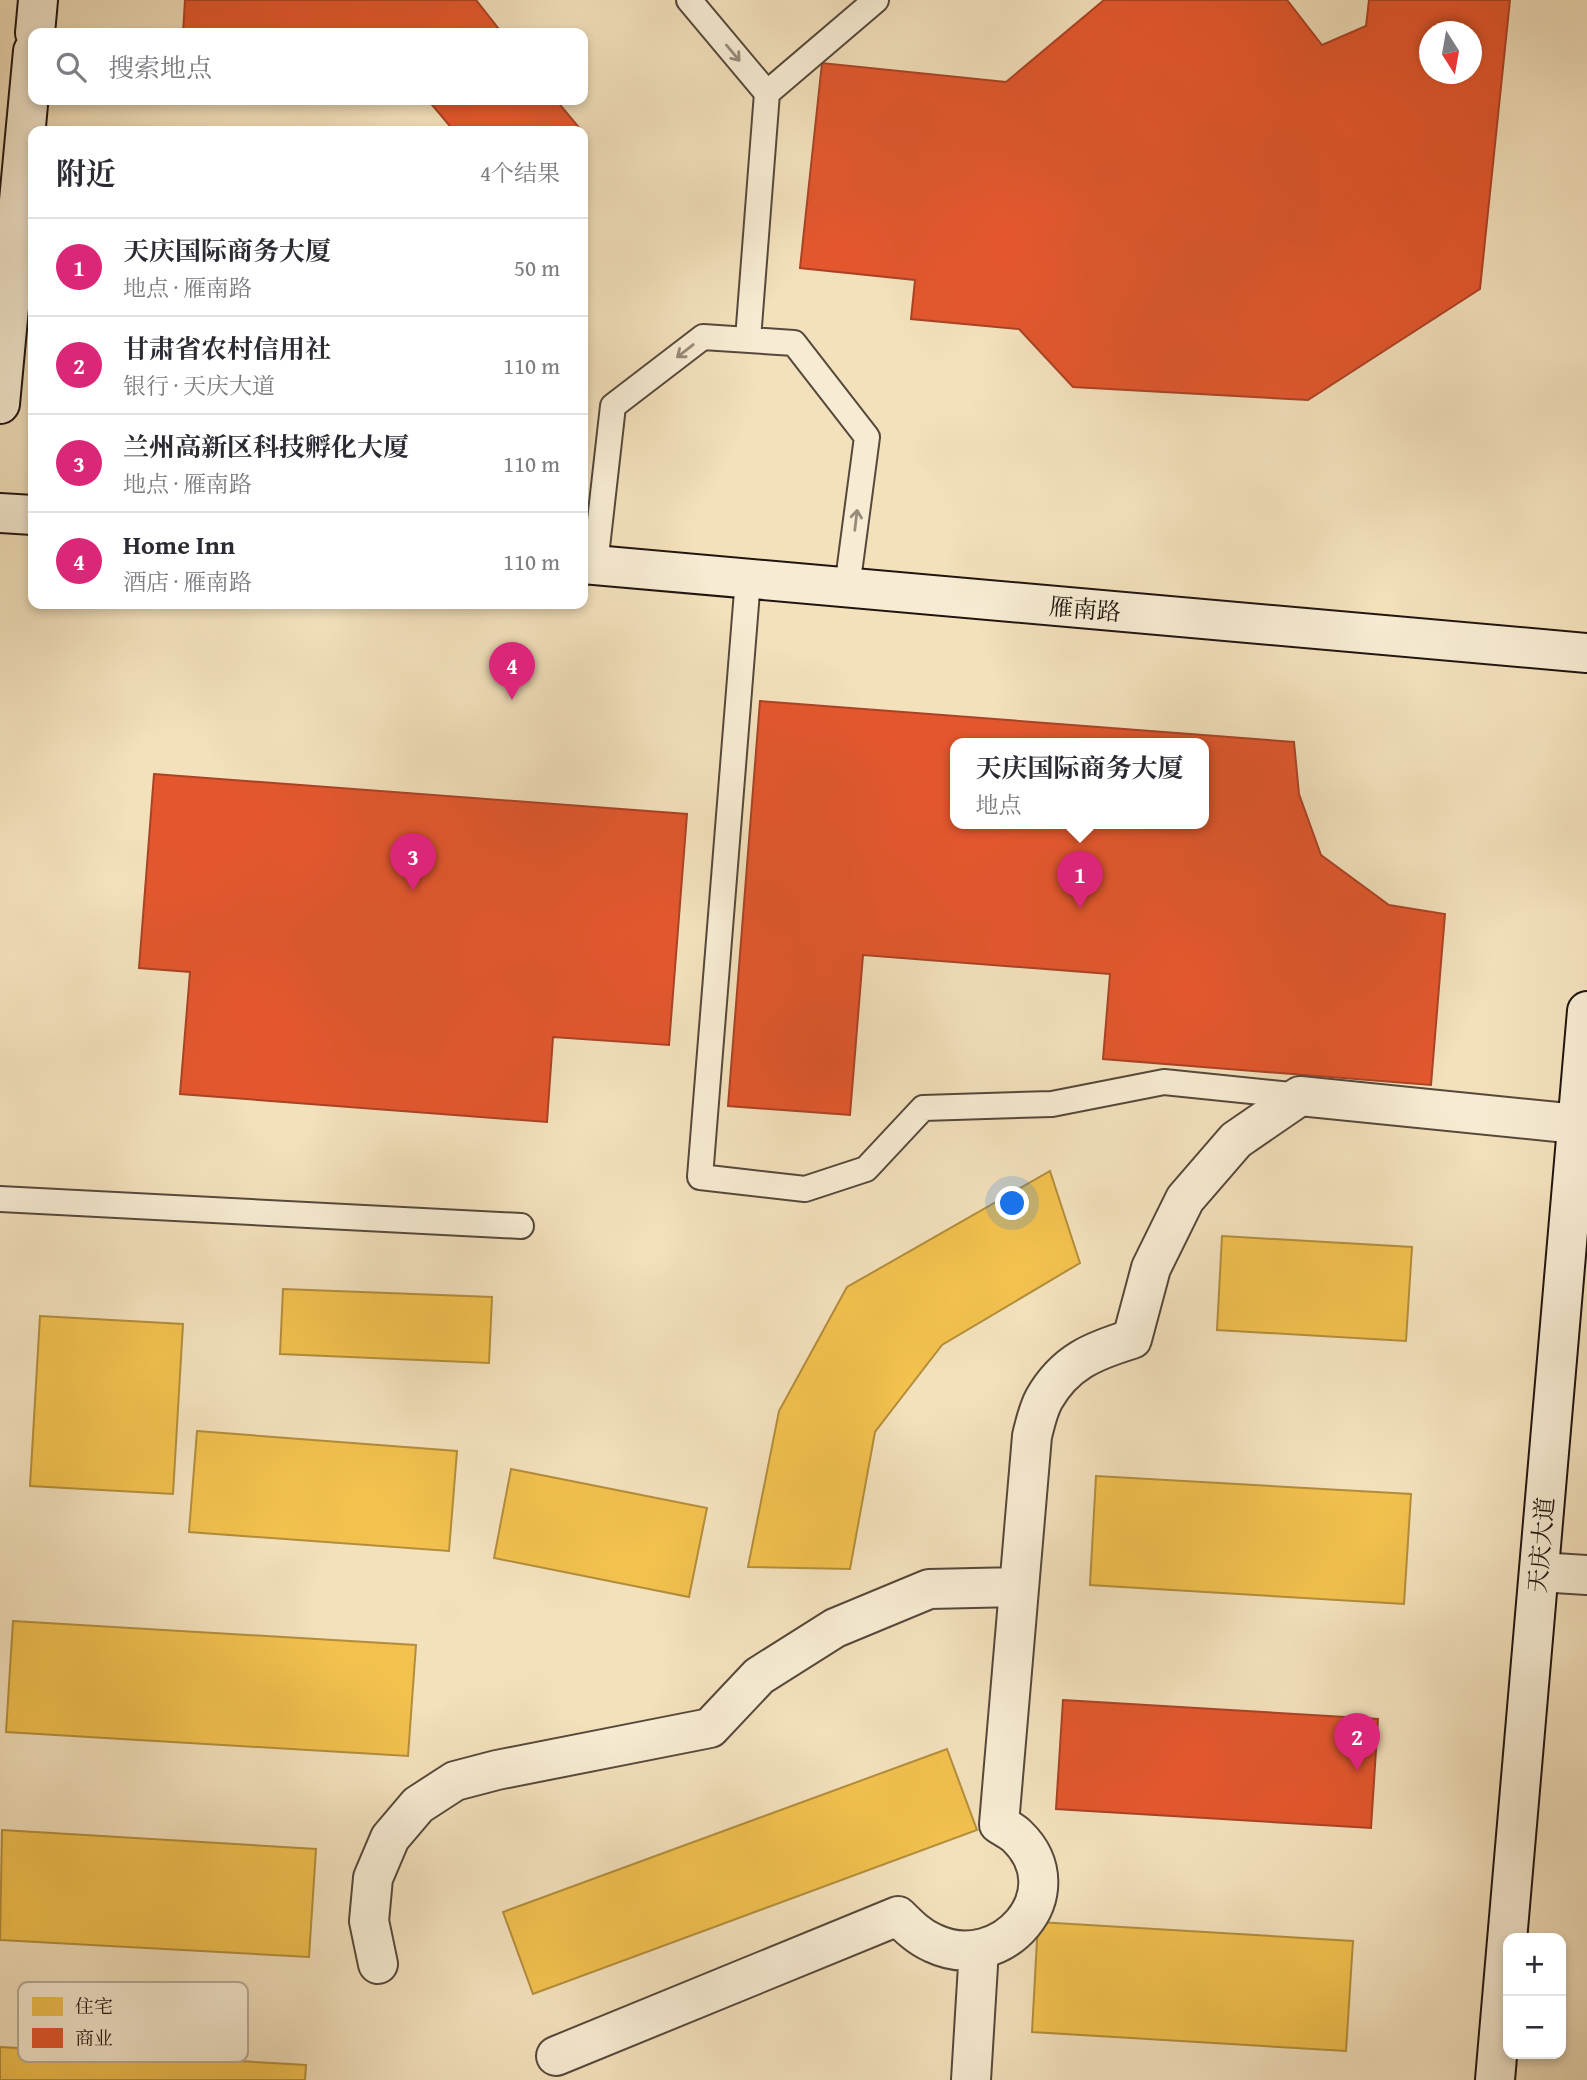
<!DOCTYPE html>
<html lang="zh">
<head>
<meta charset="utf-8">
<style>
	:root { --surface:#fff; --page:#f2f2f3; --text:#2b2b33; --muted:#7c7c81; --line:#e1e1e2; --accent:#db2777 }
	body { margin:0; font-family:"Gentium Book Plus","Noto Serif SC",serif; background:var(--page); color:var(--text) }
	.controls { position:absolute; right:21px; bottom:21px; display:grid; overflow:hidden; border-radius:14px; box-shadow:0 4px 10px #0003 }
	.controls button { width:63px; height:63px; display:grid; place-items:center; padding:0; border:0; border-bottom:2px solid var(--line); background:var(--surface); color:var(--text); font:35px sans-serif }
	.compass { position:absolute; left:1419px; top:21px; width:63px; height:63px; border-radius:50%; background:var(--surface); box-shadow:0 4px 10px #0003; rotate:169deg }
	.you { position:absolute; left:1013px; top:1204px; width:24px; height:24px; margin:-18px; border:5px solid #fff; border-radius:50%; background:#1a73e8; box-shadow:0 0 0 10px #1a73e833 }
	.badge { display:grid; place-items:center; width:46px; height:46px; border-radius:50%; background:var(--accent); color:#fff; font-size:23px; font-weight:700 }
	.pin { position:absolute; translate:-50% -58px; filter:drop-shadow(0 2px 4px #0008) }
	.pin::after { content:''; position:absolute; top:37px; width:24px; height:21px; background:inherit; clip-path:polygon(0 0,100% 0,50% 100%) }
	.popup { position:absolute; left:950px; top:738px; width:259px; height:91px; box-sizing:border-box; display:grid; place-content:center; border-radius:14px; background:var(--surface); filter:drop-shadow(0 2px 5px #0005); font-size:23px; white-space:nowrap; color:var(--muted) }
	.popup b { font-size:26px; color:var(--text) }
	.popup::after { content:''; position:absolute; left:50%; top:100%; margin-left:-14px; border:14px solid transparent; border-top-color:var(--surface) }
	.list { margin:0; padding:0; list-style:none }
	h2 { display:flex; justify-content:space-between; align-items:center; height:91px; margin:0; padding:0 28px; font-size:30px }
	h2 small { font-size:23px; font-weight:400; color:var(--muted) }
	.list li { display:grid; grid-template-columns:46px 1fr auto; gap:21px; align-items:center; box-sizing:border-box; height:98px; padding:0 28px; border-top:2px solid var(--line) }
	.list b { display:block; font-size:26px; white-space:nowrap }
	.list p { margin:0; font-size:23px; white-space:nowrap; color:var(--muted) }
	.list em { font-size:23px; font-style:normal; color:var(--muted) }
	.icon { flex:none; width:38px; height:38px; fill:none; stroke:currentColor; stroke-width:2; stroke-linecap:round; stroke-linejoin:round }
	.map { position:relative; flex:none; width:1587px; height:2080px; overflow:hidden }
	.search { position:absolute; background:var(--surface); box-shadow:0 4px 10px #0003; left:28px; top:28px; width:560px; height:77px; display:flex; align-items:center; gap:18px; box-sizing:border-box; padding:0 24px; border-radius:14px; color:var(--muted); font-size:26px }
	.panel { position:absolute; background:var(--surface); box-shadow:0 4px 10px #0003; left:28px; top:126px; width:560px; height:483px; border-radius:14px }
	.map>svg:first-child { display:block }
	.homes { fill:#f2c14e; stroke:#b38d3b; stroke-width:2 }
	.shops { fill:#e4572e; stroke:#aa4325; stroke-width:2; fill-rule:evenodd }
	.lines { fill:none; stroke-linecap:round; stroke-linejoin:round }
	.lane-casing { stroke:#56483b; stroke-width:28 }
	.street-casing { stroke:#56483b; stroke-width:42 }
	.secondary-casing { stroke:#211510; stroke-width:42 }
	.lane { stroke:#f7ecd3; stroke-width:24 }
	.street { stroke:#f7ecd3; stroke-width:38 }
	.secondary { stroke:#f7ecd3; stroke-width:38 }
	.oneway { stroke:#978b7b }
	.labels { text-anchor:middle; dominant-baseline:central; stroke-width:7; stroke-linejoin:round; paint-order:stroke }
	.street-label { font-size:24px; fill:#211510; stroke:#f7ecd3 }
	.key { fill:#f7ecd3; stroke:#b7ac98; stroke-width:2 }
	.key-label { font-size:19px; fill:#211510 }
</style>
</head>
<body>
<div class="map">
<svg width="1587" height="2080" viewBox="0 0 1587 2080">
	<rect width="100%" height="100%" fill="#f3e1bc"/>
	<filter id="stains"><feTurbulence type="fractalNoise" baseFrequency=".00286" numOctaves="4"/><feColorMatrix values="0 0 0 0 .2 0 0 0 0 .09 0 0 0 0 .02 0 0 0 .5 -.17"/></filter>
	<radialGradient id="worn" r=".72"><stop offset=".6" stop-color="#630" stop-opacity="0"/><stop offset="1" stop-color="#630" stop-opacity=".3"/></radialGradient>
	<path class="homes" d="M1050 1171 1080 1263 942 1345 875 1432 850 1569 748 1567 779 1411 847 1287Z
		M1222 1236 1412 1247 1406 1341 1217 1330Z
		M283 1289 492 1297 489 1363 280 1354Z
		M40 1316 183 1324 173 1494 30 1486Z
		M197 1431 457 1451 449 1551 189 1532Z
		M511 1469 707 1508 689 1597 494 1558Z
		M1096 1476 1411 1494 1404 1604 1090 1585Z
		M13 1621 416 1645 408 1756 6 1732Z
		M947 1749 977 1830 533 1994 503 1912Z
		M2 1830 316 1849 309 1957 0 1940Z
		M1038 1922 1353 1941 1346 2051 1032 2032Z
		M0 2047 306 2065 305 2080H0Z"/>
	<path class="shops" d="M185 0H476L502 33H183Z
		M1104 0H1287L1322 45 1366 26 1369 0H1510L1480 289 1308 400 1073 387 1019 329 911 319 915 280 800 268 822 63 1006 82ZM1430 32H1472V74H1430Z
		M428 100H556L582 131H454Z
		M760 701 1294 742 1299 794 1321 855 1389 905 1445 914 1431 1085 1103 1059 1110 974 863 955 850 1115 728 1106ZM956 743H1204V823H956Z
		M154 774 687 814 669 1045 553 1037 547 1122 180 1094 190 972 139 968Z
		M1063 1700 1378 1719 1371 1828 1056 1809Z"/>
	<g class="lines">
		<g class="lane-casing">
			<path id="lane" d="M689 0 767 93 876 0
				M748 339 767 93
				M595 565 613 406 703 337 794 343 867 437 847 588
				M748 579 700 1177 805 1189 866 1169 923 1108 1052 1104 1164 1082 1300 1096
				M0 1199 521 1226"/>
		</g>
		<g class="street-casing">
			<path id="street" d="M1539 1572 1587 1575
				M378 1964 369 1921 373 1878 390 1838 418 1805 455 1781 497 1770 710 1728 759 1676 835 1628 929 1589 1019 1587
				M556 2056 898 1916C909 1927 919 1937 933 1943 1001 1976 1076 1893 1017 1836 1012 1831 1005 1828 999 1824L1032 1436C1035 1424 1038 1410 1044 1399 1065 1362 1093 1351 1132 1339L1151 1268 1185 1199 1236 1140 1300 1096 1577 1124
				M971 2080 979 1949"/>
		</g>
		<g class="secondary-casing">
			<path id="secondary" d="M35 33 38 0
				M0 404 33 51
				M0 513 33 515
				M583 564 1587 653
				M1495 2080 1587 1011"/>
		</g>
		<use href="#lane" class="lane"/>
		<use href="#street" class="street"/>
		<use href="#secondary" class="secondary"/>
	</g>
	<defs><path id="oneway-shaft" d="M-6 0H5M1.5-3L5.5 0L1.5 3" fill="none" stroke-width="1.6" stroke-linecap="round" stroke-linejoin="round" transform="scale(1.75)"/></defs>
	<g class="oneway">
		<use href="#oneway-shaft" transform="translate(733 53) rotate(50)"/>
		<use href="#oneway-shaft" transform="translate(685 351) rotate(142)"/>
		<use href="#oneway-shaft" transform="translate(856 520) rotate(-83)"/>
	</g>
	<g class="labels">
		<g class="street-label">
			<text transform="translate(1085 609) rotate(5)">雁南路</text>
			<text transform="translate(1541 1545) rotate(-85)">天庆大道</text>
		</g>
	</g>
	<rect x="18" y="1982" width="230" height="80" rx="10" class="key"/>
	<rect x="32" y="1997" width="31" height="19" fill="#f2c14e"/>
	<rect x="32" y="2028" width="31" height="20" fill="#e4572e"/>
	<g class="key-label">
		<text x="75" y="2013">住宅</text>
		<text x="75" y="2045">商业</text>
	</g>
	<rect width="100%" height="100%" filter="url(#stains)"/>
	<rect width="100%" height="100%" fill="url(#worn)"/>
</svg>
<div class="controls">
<button>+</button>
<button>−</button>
</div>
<svg class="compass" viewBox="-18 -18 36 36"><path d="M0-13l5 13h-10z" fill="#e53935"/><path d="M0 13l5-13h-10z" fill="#7c7c81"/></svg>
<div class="you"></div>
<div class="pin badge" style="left:1080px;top:909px">1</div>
<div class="popup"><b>天庆国际商务大厦</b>地点</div>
<div class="pin badge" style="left:1357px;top:1771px">2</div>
<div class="pin badge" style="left:413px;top:891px">3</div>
<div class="pin badge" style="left:512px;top:700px">4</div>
<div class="search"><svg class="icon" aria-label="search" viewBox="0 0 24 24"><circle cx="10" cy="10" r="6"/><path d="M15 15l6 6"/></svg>搜索地点</div>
<section class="panel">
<h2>附近<small>4个结果</small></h2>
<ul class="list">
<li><span class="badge">1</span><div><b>天庆国际商务大厦</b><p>地点 · 雁南路</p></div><em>50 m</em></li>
<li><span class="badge">2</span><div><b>甘肃省农村信用社</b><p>银行 · 天庆大道</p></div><em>110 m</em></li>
<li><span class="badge">3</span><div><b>兰州高新区科技孵化大厦</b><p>地点 · 雁南路</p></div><em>110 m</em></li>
<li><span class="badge">4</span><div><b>Home Inn</b><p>酒店 · 雁南路</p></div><em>110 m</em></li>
</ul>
</section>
</div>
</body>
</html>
